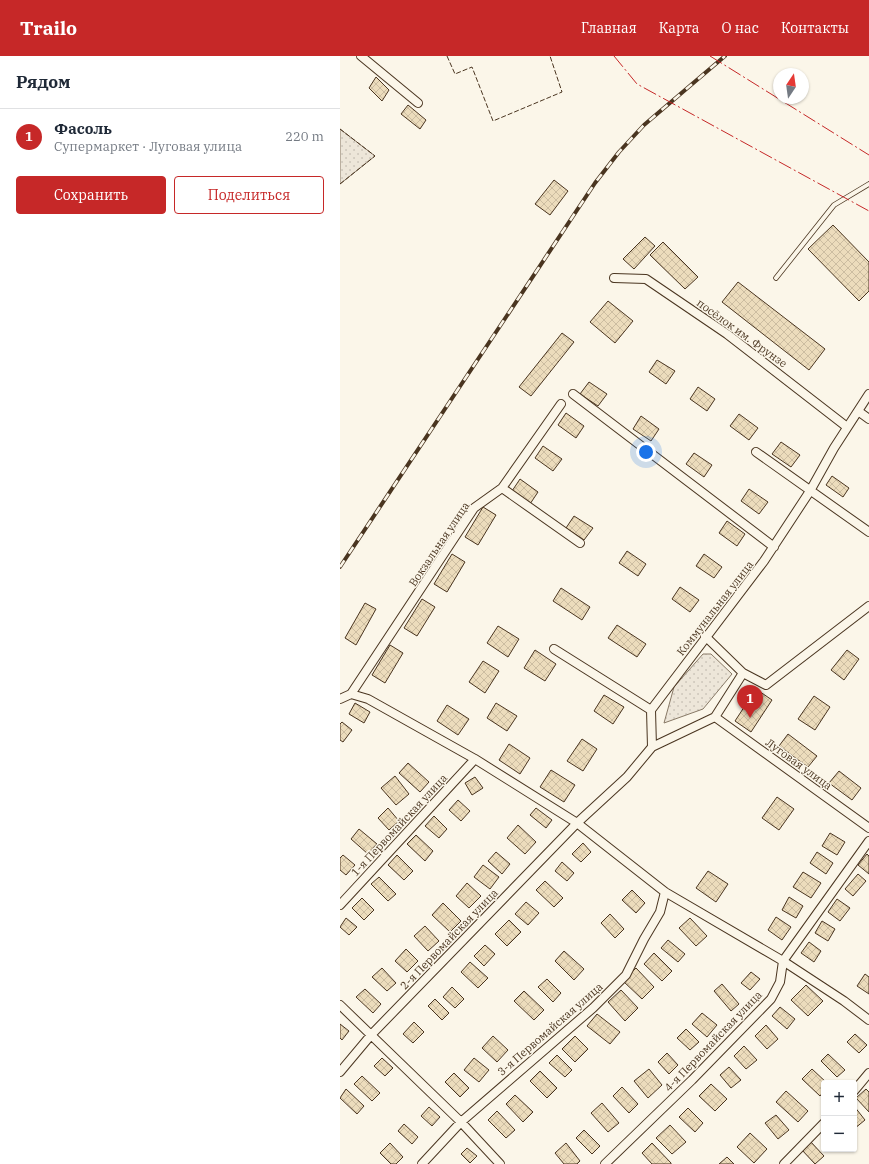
<!DOCTYPE html>
<html lang="ru">
<head>
<meta charset="utf-8">
<style>
	:root { --surface:#fff; --page:#f6f6f7; --text:#1f2937; --muted:#747a83; --line:#e0e1e3; --accent:#c62828 }
	body { margin:0; font-family:"IBM Plex Serif",serif; background:var(--page); color:var(--text) }
	.controls { position:absolute; right:12px; bottom:12px; display:grid; overflow:hidden; border-radius:4px; box-shadow:0 1px 3px #0004 }
	.controls button { width:36px; height:36px; display:grid; place-items:center; padding:0; border:0; border-bottom:1px solid var(--line); background:var(--surface); color:var(--text); font:20px sans-serif }
	.compass { position:absolute; left:433px; top:12px; width:36px; height:36px; border-radius:50%; background:var(--surface); box-shadow:0 1px 3px #0004; rotate:13deg }
	.you { position:absolute; left:306px; top:396px; width:14px; height:14px; margin:-10px; border:3px solid #fff; border-radius:50%; background:#1a73e8; box-shadow:0 0 0 6px #1a73e833 }
	.badge { display:grid; place-items:center; width:26px; height:26px; border-radius:50%; background:var(--accent); color:#fff; font-size:13px; font-weight:700 }
	.pin { position:absolute; translate:-50% -33px; filter:drop-shadow(0 1px 2px #0008) }
	.pin::after { content:''; position:absolute; top:21px; width:14px; height:12px; background:inherit; clip-path:polygon(0 0,100% 0,50% 100%) }
	.list { margin:0; padding:0; list-style:none }
	h2 { display:flex; justify-content:space-between; align-items:center; height:52px; margin:0; padding:0 16px; font-size:17px }
	h2 small { font-size:13px; font-weight:400; color:var(--muted) }
	.list li { display:grid; grid-template-columns:26px 1fr auto; gap:12px; align-items:center; box-sizing:border-box; height:56px; padding:0 16px; border-top:1px solid var(--line) }
	.list b { display:block; font-size:15px; white-space:nowrap }
	.list p { margin:0; font-size:13px; white-space:nowrap; color:var(--muted) }
	.list em { font-size:13px; font-style:normal; color:var(--muted) }
	.actions { display:flex; gap:8px; padding:12px 16px }
	.actions a { flex:1; padding:9px 0; border:1px solid var(--accent); border-radius:4px; text-align:center; font-size:14px; color:var(--accent) }
	.actions .main { background:var(--accent); color:#fff }
	.map { position:relative; flex:none; width:529px; height:1108px; overflow:hidden }
	header { display:flex; align-items:center; gap:24px; box-sizing:border-box; height:56px; padding:0 20px; background:var(--accent); color:#fff }
	header strong { font-size:19px }
	nav { display:flex; gap:22px; margin-inline-start:auto; font-size:14px }
	main { display:flex }
	aside { flex:1; background:var(--surface) }
	.map>svg:first-child { display:block }
	.park { fill:url(#park-dots); stroke:#887966 }
	.building { fill:url(#building-cross-hatch); stroke:#4a3520 }
	.lines { fill:none; stroke-linecap:round; stroke-linejoin:round }
	.lane-casing { stroke:#4a3520; stroke-width:5.5 }
	.street-casing { stroke:#4a3520; stroke-width:10 }
	.lane { stroke:#fbf6e9; stroke-width:4 }
	.street { stroke:#fbf6e9; stroke-width:8 }
	.rail-casing { stroke:#4a3520; stroke-width:4 }
	.rail { stroke:#fbf6e9; stroke-width:2.5; stroke-dasharray:8; stroke-linecap:butt }
	.fence { stroke:#4a3520; stroke-width:1; stroke-dasharray:5 2; stroke-linecap:butt }
	.power { stroke:#c62828; stroke-width:1; stroke-dasharray:14 3 2 3; stroke-linecap:butt }
	.labels { text-anchor:middle; dominant-baseline:central; stroke-width:3; stroke-linejoin:round; paint-order:stroke }
	.street-label { font-size:11px; fill:#4a3520; stroke:#fbf6e9 }
</style>
</head>
<body>
<header>
<strong>Trailo</strong>
<nav><a>Главная</a><a>Карта</a><a>О нас</a><a>Контакты</a></nav>
</header>
<main>
<aside>
<h2>Рядом<small></small></h2>
<ul class="list">
<li><span class="badge">1</span><div><b>Фасоль</b><p>Супермаркет · Луговая улица</p></div><em>220 m</em></li>
</ul>
<div class="actions"><a class="main">Сохранить</a><a>Поделиться</a></div>
</aside>
<div class="map">
<svg width="529" height="1108" viewBox="0 0 529 1108">
	<defs>
		<pattern id="park-dots" width="8" height="8" patternUnits="userSpaceOnUse"><rect width="8" height="8" fill="#ede6d9"/><path d="M2 2h.1M6 6h.1" fill="none" stroke="#cdc6ba" stroke-width="1.8" stroke-linecap="round"/></pattern>
		<pattern id="building-cross-hatch" width="8" height="8" patternUnits="userSpaceOnUse"><rect width="8" height="8" fill="#ecdcbc"/><path d="M0 0l8 8M0 8l8-8" fill="none" stroke="#ccbda1"/></pattern>
	</defs>
	<rect width="100%" height="100%" fill="#fbf6e9"/>
	<path class="park" d="M0 73 35 100 0 128Z
		M363 598H371L392 618 363 653 324 667 334 631Z"/>
	<path class="building" d="M36 21 49 34 42 45 29 32Z
		M68 49 86 64 80 73 61 58Z
		M214 124 228 135 210 159 195 148Z
		M493 169 529 206V235L519 245 468 193Z
		M305 181 315 190 294 213 283 203Z
		M323 186 358 221 345 233 310 199Z
		M398 226 485 293 469 314 382 246Z
		M268 245 293 265 275 287 250 266Z
		M222 277 234 286 191 340 179 331Z
		M317 304 335 315 326 328 309 316Z
		M249 326 267 338 258 350 240 338Z
		M358 331 375 343 367 355 350 343Z
		M226 357 244 370 236 382 218 369Z
		M399 358 418 372 409 384 390 370Z
		M301 360 319 373 311 385 293 373Z
		M441 386 460 399 451 411 432 398Z
		M203 390 222 403 213 415 195 402Z
		M354 397 372 409 364 421 346 408Z
		M492 420 509 432 503 441 486 429Z
		M180 423 198 436 190 448 172 435Z
		M409 433 428 446 419 458 401 445Z
		M143 451 156 459 138 489 125 481Z
		M234 460 253 472 244 484 226 472Z
		M387 465 405 478 397 490 379 477Z
		M287 495 306 508 298 520 279 507Z
		M112 498 125 506 107 536 94 528Z
		M364 498 382 511 374 522 356 510Z
		M340 531 359 544 350 556 332 543Z
		M221 532 250 551 242 564 213 545Z
		M82 543 95 551 77 580 64 572Z
		M25 547 36 553 16 589 5 582Z
		M277 569 306 588 297 601 268 582Z
		M158 570 179 583 168 601 147 587Z
		M50 589 63 597 45 627 32 619Z
		M195 594 216 608 205 625 184 612Z
		M507 594 519 603 504 624 491 614Z
		M143 605 159 615 145 637 129 626Z
		M416 633 432 644 411 676 395 665Z
		M264 639 284 651 273 668 254 655Z
		M474 640 490 651 475 674 458 663Z
		M15 647 30 656 24 667 9 658Z
		M156 647 177 660 167 675 147 662Z
		M107 649 129 663 118 679 97 665Z
		M2 666 12 674 3 686 0 684V668Z
		M448 678 477 700 468 711 439 690Z
		M242 683 257 693 243 715 227 705Z
		M169 688 190 702 180 718 159 704Z
		M68 707 89 726 80 736 59 717Z
		M211 714 235 729 224 746 200 731Z
		M499 715 521 732 512 744 489 727Z
		M55 720 69 738 56 749 41 732Z
		M135 721 143 732 132 739 125 727Z
		M437 741 454 753 439 774 422 762Z
		M118 744 130 755 121 765 109 754Z
		M48 752 59 765 49 774 38 762Z
		M196 752 212 764 206 772 190 759Z
		M94 760 107 773 99 782 85 770Z
		M178 769 196 786 185 798 167 782Z
		M19 773 37 788 28 798 11 783Z
		M490 777 505 786 497 799 482 790Z
		M76 779 93 795 85 805 67 788Z
		M243 787 251 796 241 806 232 798Z
		M156 796 170 808 162 818 148 805Z
		M477 796 493 807 486 818 470 807Z
		M527 798 529 800V818L518 809Z
		M3 799 15 809 6 819 0 814V802Z
		M57 799 73 815 64 824 48 809Z
		M222 806 234 817 227 825 215 815Z
		M143 809 159 821 150 833 134 821Z
		M368 815 388 828 376 846 356 832Z
		M463 816 481 827 471 842 453 831Z
		M518 818 526 825 513 840 505 833Z
		M39 821 56 838 48 845 31 828Z
		M205 825 223 842 214 851 196 834Z
		M127 827 141 840 129 852 116 840Z
		M292 834 305 847 296 857 282 844Z
		M449 841 463 850 456 862 442 854Z
		M22 842 34 854 24 864 12 852Z
		M497 843 510 852 500 865 488 856Z
		M186 846 199 857 188 869 175 858Z
		M103 847 121 865 110 876 92 859Z
		M270 858 284 873 275 882 261 867Z
		M436 861 451 871 442 884 428 874Z
		M6 862 17 871 9 879 0 871Z
		M350 862 367 880 356 890 339 872Z
		M169 864 181 876 167 890 155 878Z
		M482 865 495 873 488 885 475 877Z
		M85 870 99 885 88 895 74 880Z
		M328 884 345 898 338 906 321 892Z
		M469 886 481 895 474 906 461 897Z
		M145 889 155 898 144 910 134 900Z
		M66 893 78 905 67 916 55 905Z
		M224 895 244 913 234 924 215 905Z
		M314 897 332 915 322 925 304 908Z
		M130 906 148 922 138 932 121 916Z
		M42 912 56 927 47 935 32 921Z
		M296 912 314 931 302 943 283 925Z
		M411 916 420 923 410 934 401 927Z
		M525 918 529 921V938L517 930Z
		M207 923 221 937 213 946 198 931Z
		M382 928 399 948 391 955 374 935Z
		M466 929 483 945 468 960 451 944Z
		M112 931 124 943 115 952 103 941Z
		M25 933 41 948 33 957 16 941Z
		M281 934 298 952 285 965 268 946Z
		M184 935 204 954 194 964 174 945Z
		M95 943 109 957 102 964 88 950Z
		M440 951 455 963 447 973 432 960Z
		M362 957 377 969 367 981 352 968Z
		M257 958 280 976 270 988 247 970Z
		M74 966 84 976 73 987 63 978Z
		M0 968 9 975 2 984 0 982Z
		M426 969 438 983 427 993 415 980Z
		M346 973 359 986 350 994 337 982Z
		M515 978 527 989 519 997 507 986Z
		M153 980 168 994 157 1006 142 992Z
		M235 980 248 993 235 1006 222 993Z
		M404 990 417 1004 406 1013 394 1000Z
		M327 997 338 1009 329 1018 318 1006Z
		M488 998 505 1014 497 1021 481 1005Z
		M217 999 232 1014 225 1021 209 1007Z
		M42 1002 53 1012 45 1020 34 1010Z
		M134 1002 149 1014 139 1026 124 1014Z
		M389 1011 401 1024 391 1032 380 1019Z
		M309 1013 322 1029 308 1042 294 1025Z
		M472 1013 487 1027H484V1035L480 1040 462 1023Z
		M200 1015 217 1032 207 1042 190 1025Z
		M114 1017 129 1032 120 1041 105 1026Z
		M22 1020 40 1037 32 1045 14 1028Z
		M371 1028 387 1043 375 1055 359 1040Z
		M282 1031 298 1048 289 1057 273 1040Z
		M6 1033 24 1050 17 1058 0 1042Z
		M526 1033 529 1036V1056L516 1042Z
		M446 1035 468 1055 458 1066 436 1046Z
		M175 1039 193 1056 183 1066 166 1048Z
		M262 1047 279 1067 268 1076 251 1057Z
		M514 1050 525 1064 514 1073Z
		M89 1051 100 1061 92 1070 81 1060Z
		M348 1052 363 1067 355 1076 339 1061Z
		M157 1055 175 1074 166 1082 148 1064Z
		M436 1059 449 1074 438 1083 425 1067Z
		M64 1068 78 1081 72 1088 58 1075Z
		M330 1069 346 1086 332 1098 316 1082Z
		M244 1074 260 1090 252 1098 236 1082Z
		M410 1077 427 1093 414 1107 397 1091Z
		M470 1085 484 1100 475 1108 461 1093Z
		M50 1087 63 1101 56 1108H51L40 1097Z
		M226 1087 240 1105 237 1108H224L215 1097Z
		M312 1087 331 1107V1108H312L302 1097Z
		M127 1092 137 1100 130 1107 121 1098Z
		M387 1101 394 1108H379Z"/>
	<g class="lines">
		<g class="lane-casing">
			<path id="lane" d="M436 222 494 149 529 128"/>
		</g>
		<g class="street-casing">
			<path id="street" d="M21 0 78 47
				M274 222 306 223 387 278 507 371
				M233 338 434 491
				M518 355 529 363
				M416 396 529 476
				M162 432 240 487
				M365 580 403 617 426 629 529 550
				M214 593 311 654
				M11 638 28 643 135 703 237 767 325 836 443 905 504 945 529 964
				M0 643 11 638 134 452 162 432 221 348
				M375 661 529 772
				M312 691 375 661 403 617
				M0 849 135 703
				M0 949 121 1066 160 1108
				M0 1016 31 979 237 767 287 721 312 691 311 654 424 505 470 435 494 392 529 338
				M514 1035 529 1017
				M82 1108 121 1066 253 952 286 919 304 883 320 856 325 836
				M265 1108 352 1024 431 943 440 926 443 905 529 785
				M444 1108 484 1067"/>
		</g>
		<use href="#lane" class="lane"/>
		<use href="#street" class="street"/>
		<g class="rail-casing">
			<path id="rail" d="M0 511 255 127 279 96 304 69 385 0"/>
		</g>
		<use href="#rail" class="rail"/>
		<path class="fence" d="M107 0 115 18 132 11 153 65 222 36 210 0
			M0 73 35 100 0 128"/>
		<path class="power" d="M274 0 297 28 529 155
			M370 0 529 99"/>
	</g>
	<g class="labels">
		<g class="street-label">
			<text transform="translate(402 277) rotate(36)">посёлок им. Фрунзе</text>
			<text transform="translate(99 488) rotate(-56)">Вокзальная улица</text>
			<text transform="translate(375 552) rotate(-52)">Коммунальная улица</text>
			<text transform="translate(459 708) rotate(36)">Луговая улица</text>
			<text transform="translate(59 769) rotate(-47)">1-я Первомайская улица</text>
			<text transform="translate(109 883) rotate(-46)">2-я Первомайская улица</text>
			<text transform="translate(210 973) rotate(-41)">3-я Первомайская улица</text>
			<text transform="translate(373 985) rotate(-46)">4-я Первомайская улица</text>
		</g>
	</g>
</svg>
<div class="controls">
<button>+</button>
<button>−</button>
</div>
<svg class="compass" viewBox="-18 -18 36 36"><path d="M0-13l5 13h-10z" fill="#e53935"/><path d="M0 13l5-13h-10z" fill="#747a83"/></svg>
<div class="you"></div>
<div class="pin badge" style="left:410px;top:662px">1</div>
</div>
</main>
</body>
</html>
